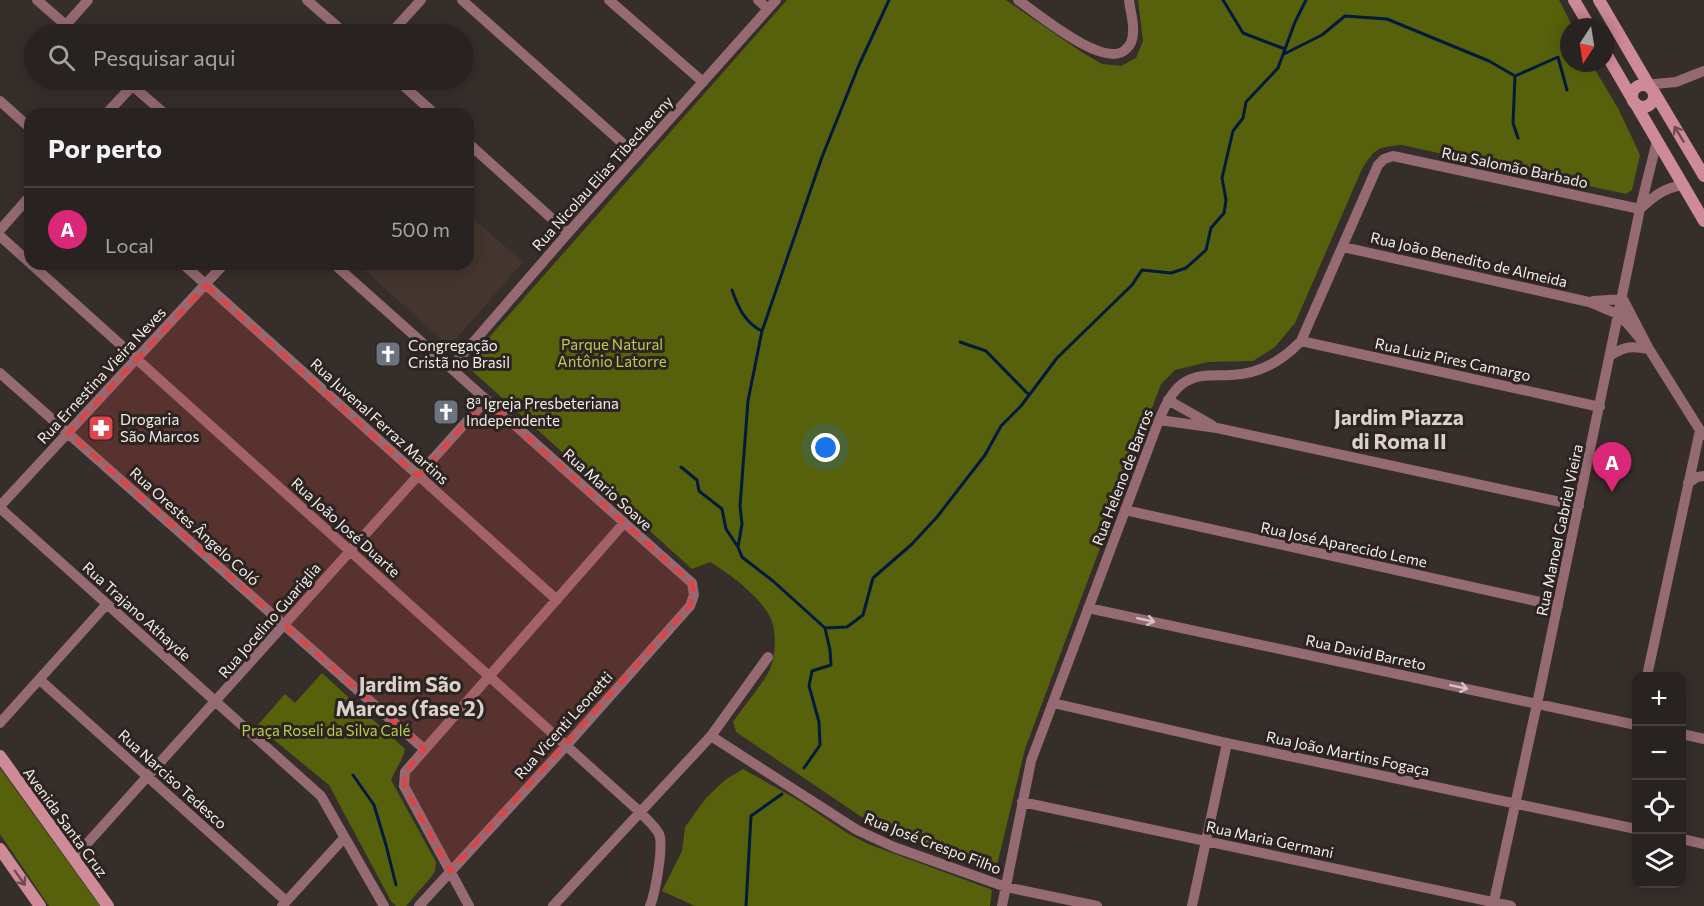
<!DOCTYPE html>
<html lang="pt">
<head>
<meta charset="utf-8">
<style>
	:root { --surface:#282220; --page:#302a29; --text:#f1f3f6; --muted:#a5a4a5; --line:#443f3e; --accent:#db2777 }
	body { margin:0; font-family:Commissioner,"Noto Sans KR",sans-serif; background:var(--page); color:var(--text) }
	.controls { position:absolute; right:18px; bottom:18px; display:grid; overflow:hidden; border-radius:12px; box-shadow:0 3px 15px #0003 }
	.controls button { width:54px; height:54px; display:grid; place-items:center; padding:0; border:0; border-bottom:2px solid var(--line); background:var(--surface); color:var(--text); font:30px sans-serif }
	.compass { position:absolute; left:1560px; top:18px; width:54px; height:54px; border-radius:50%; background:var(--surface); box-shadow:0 3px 15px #0003; rotate:192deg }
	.you { position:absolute; left:826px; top:448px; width:21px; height:21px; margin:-15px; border:4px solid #fff; border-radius:50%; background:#1a73e8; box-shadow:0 0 0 9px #1a73e833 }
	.badge { display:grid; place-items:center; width:39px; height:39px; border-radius:50%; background:var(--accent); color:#fff; font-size:20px; font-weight:700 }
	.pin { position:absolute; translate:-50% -50px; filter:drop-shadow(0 2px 3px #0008) }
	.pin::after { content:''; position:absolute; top:32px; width:21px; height:18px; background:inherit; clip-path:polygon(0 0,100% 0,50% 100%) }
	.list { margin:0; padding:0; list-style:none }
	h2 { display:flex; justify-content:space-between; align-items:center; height:78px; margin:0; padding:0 24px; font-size:26px }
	h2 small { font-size:20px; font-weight:400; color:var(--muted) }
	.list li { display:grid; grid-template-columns:39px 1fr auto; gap:18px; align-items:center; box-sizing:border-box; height:84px; padding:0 24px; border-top:2px solid var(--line) }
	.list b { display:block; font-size:22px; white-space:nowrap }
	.list p { margin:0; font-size:20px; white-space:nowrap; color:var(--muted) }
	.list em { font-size:20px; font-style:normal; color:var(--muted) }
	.icon { flex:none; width:33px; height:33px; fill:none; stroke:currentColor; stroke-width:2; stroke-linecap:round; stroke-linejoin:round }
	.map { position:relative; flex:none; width:1704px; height:906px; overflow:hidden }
	.search { position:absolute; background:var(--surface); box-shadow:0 3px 15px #0003; left:24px; top:24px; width:450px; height:66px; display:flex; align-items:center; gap:15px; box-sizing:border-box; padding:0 21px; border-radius:33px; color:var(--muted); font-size:22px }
	.panel { position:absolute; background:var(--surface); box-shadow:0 3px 15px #0003; left:24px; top:108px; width:450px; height:162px; border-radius:18px }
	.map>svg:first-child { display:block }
	.built { fill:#44352e }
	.green { fill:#57610c }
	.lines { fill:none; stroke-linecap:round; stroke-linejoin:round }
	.stream { stroke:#031a3d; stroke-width:3 }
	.street { stroke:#956a72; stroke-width:10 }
	.secondary { stroke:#ce8a97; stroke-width:12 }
	.oneway { stroke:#6d4d50 }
	.oneway2 { stroke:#d6c5c6 }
	.marked { fill:#da4545; fill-opacity:0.2; stroke:#da4545; stroke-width:4.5; stroke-dasharray:12 8; stroke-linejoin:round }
	.labels { text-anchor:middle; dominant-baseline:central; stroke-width:6; stroke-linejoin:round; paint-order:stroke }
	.street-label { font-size:15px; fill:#f2ecea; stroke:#2c2420 }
	.park-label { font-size:15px; fill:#bbce4c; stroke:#2c2420 }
	.poi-label { font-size:15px; fill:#f2ecea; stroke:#2c2420; text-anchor:start }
	.district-label { font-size:21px; font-weight:bold; fill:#dbd0ca; stroke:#2c2420 }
</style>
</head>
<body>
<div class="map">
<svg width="1704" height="906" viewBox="0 0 1704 906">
	<rect width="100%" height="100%" fill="#362e2a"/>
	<path class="built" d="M468 214 523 262 455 340 443 341 358 264H468Z"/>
	<path class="green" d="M787 0H1006L1083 53 1102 64 1121 66 1136 58 1143 41 1138 0H1559L1573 27H1569V63H1591L1619 110 1640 155 1632 190 1626 194 1402 145C1378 147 1375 148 1362 169L1295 323 1275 347 1253 361 1208 362 1175 370 1161 384 1025 749 996 869 869 822 736 732 733 722C744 706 759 689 768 673 776 660 777 632 771 619 762 598 729 573 710 562L692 569 470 369V359Z
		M322 673 405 749C403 760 395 770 391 780L436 862 435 871 432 876 406 906H396L391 901 329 785 257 726 285 694 295 703Z
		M0 768 100 906H49L0 834Z
		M743 769 798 800 847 833 868 844 990 889 992 891 990 906H695L662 891 682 851 685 827 706 798 725 780Z"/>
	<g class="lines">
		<path class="stream" d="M1223 0 1243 33 1285 49
			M1284 54 1322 35 1345 16 1387 19 1489 61 1515 76 1513 123 1518 138
			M1515 76 1558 57 1567 90
			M732 290C738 307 745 323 762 331
			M960 342 986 351 1028 394
			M681 467 697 480 699 491 722 509 726 529 738 547 742 557 773 581 825 628
			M738 547 742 524 740 506 748 401 762 331 822 157 859 65 889 0
			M804 768 820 745 819 722 809 686 812 671 831 665 830 650 825 628 847 627 863 615 873 578 912 544 937 517 985 455 1001 426 1021 406 1057 358 1132 285 1142 270 1171 273 1186 268 1206 250 1211 228 1224 213 1226 200 1222 178 1233 131 1243 118 1246 102 1278 68 1295 22 1306 0
			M353 775 374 805 386 845 396 885
			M746 906 751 816 782 794"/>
		<path class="street" d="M37 0 76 34
			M307 0 346 34
			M462 0 637 156
			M609 0 703 82
			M758 0 768 9
			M1018 0C1037 13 1106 71 1126 49 1131 45 1133 39 1133 32 1134 22 1130 10 1129 0
			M66 25 88 0
			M390 34 421 0
			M126 80 165 114
			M397 80 435 114
			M1644 85 1676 82 1704 71
			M0 101 30 128
			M106 114 133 85
			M468 143 568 233
			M1641 208C1654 196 1664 188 1683 185
			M0 230 30 196
			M0 236 30 263
			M1343 247 1589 302 1620 315 1649 349
			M31 264 640 812C646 819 655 826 659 834 664 846 655 894 650 906
			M183 264 557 600
			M334 264 692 583 694 595 690 606 566 746 419 906
			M1593 301 1623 299 1649 349 1703 435
			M1301 341 1600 407
			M1611 355C1625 346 1632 346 1649 349
			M451 368 568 233 776 0
			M0 373 424 749
			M1168 400 1212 425
			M1159 420 1217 428 1579 506
			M1688 483 1697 477 1704 476
			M0 506 224 264
			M0 508 321 796 384 906
			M1125 510 1558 606
			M1088 608 1636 725
			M1647 676 1700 430
			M40 680 286 901
			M1053 703 1227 743 1636 829
			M0 723 106 605
			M1682 734 1704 739
			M711 736 857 830 894 847 1006 887 1097 906
			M1022 802 1511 906
			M1682 839 1704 844
			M74 858 486 400
			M282 906 344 838
			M469 906 404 786 405 772 624 523
			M553 906 711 736 768 657
			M1002 906 1031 761 1159 420C1165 406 1172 390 1185 382 1199 373 1216 376 1231 375 1259 374 1282 361 1301 341L1378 165 1384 159 1393 156 1640 209
			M1192 906 1227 743
			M1493 906 1537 704 1640 209 1657 141"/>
		<path class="secondary" d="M1574 0 1590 27
			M1599 0 1650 87
			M1605 52 1633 100
			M1632 96a11 11 0 1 1 22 0a11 11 0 1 1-22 0Z
			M1654 92 1704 176
			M1635 103 1704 221
			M0 756 108 906
			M0 849 40 906"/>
	</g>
	<defs><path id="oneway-shaft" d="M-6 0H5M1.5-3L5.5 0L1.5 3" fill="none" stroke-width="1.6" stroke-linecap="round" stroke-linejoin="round" transform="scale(1.5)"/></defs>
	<g class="oneway">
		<use href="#oneway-shaft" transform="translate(1679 134) rotate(-121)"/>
		<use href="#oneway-shaft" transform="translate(20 878) rotate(55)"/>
	</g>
	<g class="oneway2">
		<use href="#oneway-shaft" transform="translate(1146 620) rotate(12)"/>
		<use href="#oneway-shaft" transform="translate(1459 687) rotate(12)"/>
	</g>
	<path class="marked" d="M206 285 418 476 486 400 692 583 694 595 690 606 450 872 404 786 405 772 424 749 68 433Z"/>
	<defs>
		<g id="church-square" transform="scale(1.35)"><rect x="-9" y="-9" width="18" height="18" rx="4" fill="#6b7280" stroke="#2c2420"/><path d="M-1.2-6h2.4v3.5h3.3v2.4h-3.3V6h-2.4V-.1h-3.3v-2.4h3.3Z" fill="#fff"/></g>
		<g id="pharmacy-square" transform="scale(1.35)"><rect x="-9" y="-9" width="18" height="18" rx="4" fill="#e0444e" stroke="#2c2420"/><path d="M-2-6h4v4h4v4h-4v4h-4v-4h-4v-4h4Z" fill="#fff"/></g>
	</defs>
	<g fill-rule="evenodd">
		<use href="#church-square" x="388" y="354"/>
		<use href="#church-square" x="446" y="412"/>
		<use href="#pharmacy-square" x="101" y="428"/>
	</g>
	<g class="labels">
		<g class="street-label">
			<text transform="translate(1515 167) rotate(12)">Rua Salomão Barbado</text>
			<text transform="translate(602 173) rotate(-48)">Rua Nicolau Elias Tibechereny</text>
			<text transform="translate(1469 259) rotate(13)">Rua João Benedito de Almeida</text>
			<text transform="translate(1453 359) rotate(12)">Rua Luiz Pires Camargo</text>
			<text transform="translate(101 375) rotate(-47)">Rua Ernestina Vieira Neves</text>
			<text transform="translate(380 421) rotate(42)">Rua Juvenal Ferraz Martins</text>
			<text transform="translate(1122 477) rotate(-69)">Rua Heleno de Barros</text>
			<text transform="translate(608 489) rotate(42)">Rua Mario Soave</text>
			<text transform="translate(195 526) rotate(42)">Rua Orestes Ângelo Coló</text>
			<text transform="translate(346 527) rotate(42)">Rua João José Duarte</text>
			<text transform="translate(1559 530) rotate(-78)">Rua Manoel Gabriel Vieira</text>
			<text transform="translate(1344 544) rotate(12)">Rua José Aparecido Leme</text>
			<text transform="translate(137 611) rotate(42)">Rua Trajano Athayde</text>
			<text transform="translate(269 620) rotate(-49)">Rua Jocelino Guariglia</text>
			<text transform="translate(1366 652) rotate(12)">Rua David Barreto</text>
			<text transform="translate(563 725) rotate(-48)">Rua Vicenti Leonetti</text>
			<text transform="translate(1348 753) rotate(12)">Rua João Martins Fogaça</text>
			<text transform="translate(173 779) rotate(42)">Rua Narciso Tedesco</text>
			<text transform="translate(66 822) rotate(54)">Avenida Santa Cruz</text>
			<text transform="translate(1270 839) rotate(12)">Rua Maria Germani</text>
			<text transform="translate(933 843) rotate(21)">Rua José Crespo Filho</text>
		</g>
		<g class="park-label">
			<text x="612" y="344">Parque Natural<tspan x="612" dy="17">Antônio Latorre</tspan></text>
			<text x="326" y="730">Praça Roseli da Silva Calé</text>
		</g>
		<g class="poi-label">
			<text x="408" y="345">Congregação<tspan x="408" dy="17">Cristã no Brasil</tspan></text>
			<text x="466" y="403">8ª Igreja Presbeteriana<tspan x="466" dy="17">Independente</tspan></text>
			<text x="120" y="419">Drogaria<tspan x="120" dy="17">São Marcos</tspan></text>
		</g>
		<g class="district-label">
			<text x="1399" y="416">Jardim Piazza<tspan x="1399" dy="24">di Roma II</tspan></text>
			<text x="410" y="683">Jardim São<tspan x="410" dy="24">Marcos (fase 2)</tspan></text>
		</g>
	</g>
</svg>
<div class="controls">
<button>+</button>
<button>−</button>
<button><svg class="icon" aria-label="locate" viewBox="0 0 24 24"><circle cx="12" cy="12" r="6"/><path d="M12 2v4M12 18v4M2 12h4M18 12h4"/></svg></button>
<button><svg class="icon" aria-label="layers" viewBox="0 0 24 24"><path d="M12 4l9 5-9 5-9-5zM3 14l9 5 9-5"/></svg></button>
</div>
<svg class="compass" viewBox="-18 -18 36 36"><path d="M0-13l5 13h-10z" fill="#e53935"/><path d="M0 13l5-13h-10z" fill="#a5a4a5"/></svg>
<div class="you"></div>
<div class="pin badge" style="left:1612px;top:492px">A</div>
<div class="search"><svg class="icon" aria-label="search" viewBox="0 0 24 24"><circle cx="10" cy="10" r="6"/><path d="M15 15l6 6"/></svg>Pesquisar aqui</div>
<section class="panel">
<h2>Por perto<small></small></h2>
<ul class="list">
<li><span class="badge">A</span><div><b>ㅤ</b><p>Local</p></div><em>500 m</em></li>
</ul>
</section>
</div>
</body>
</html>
